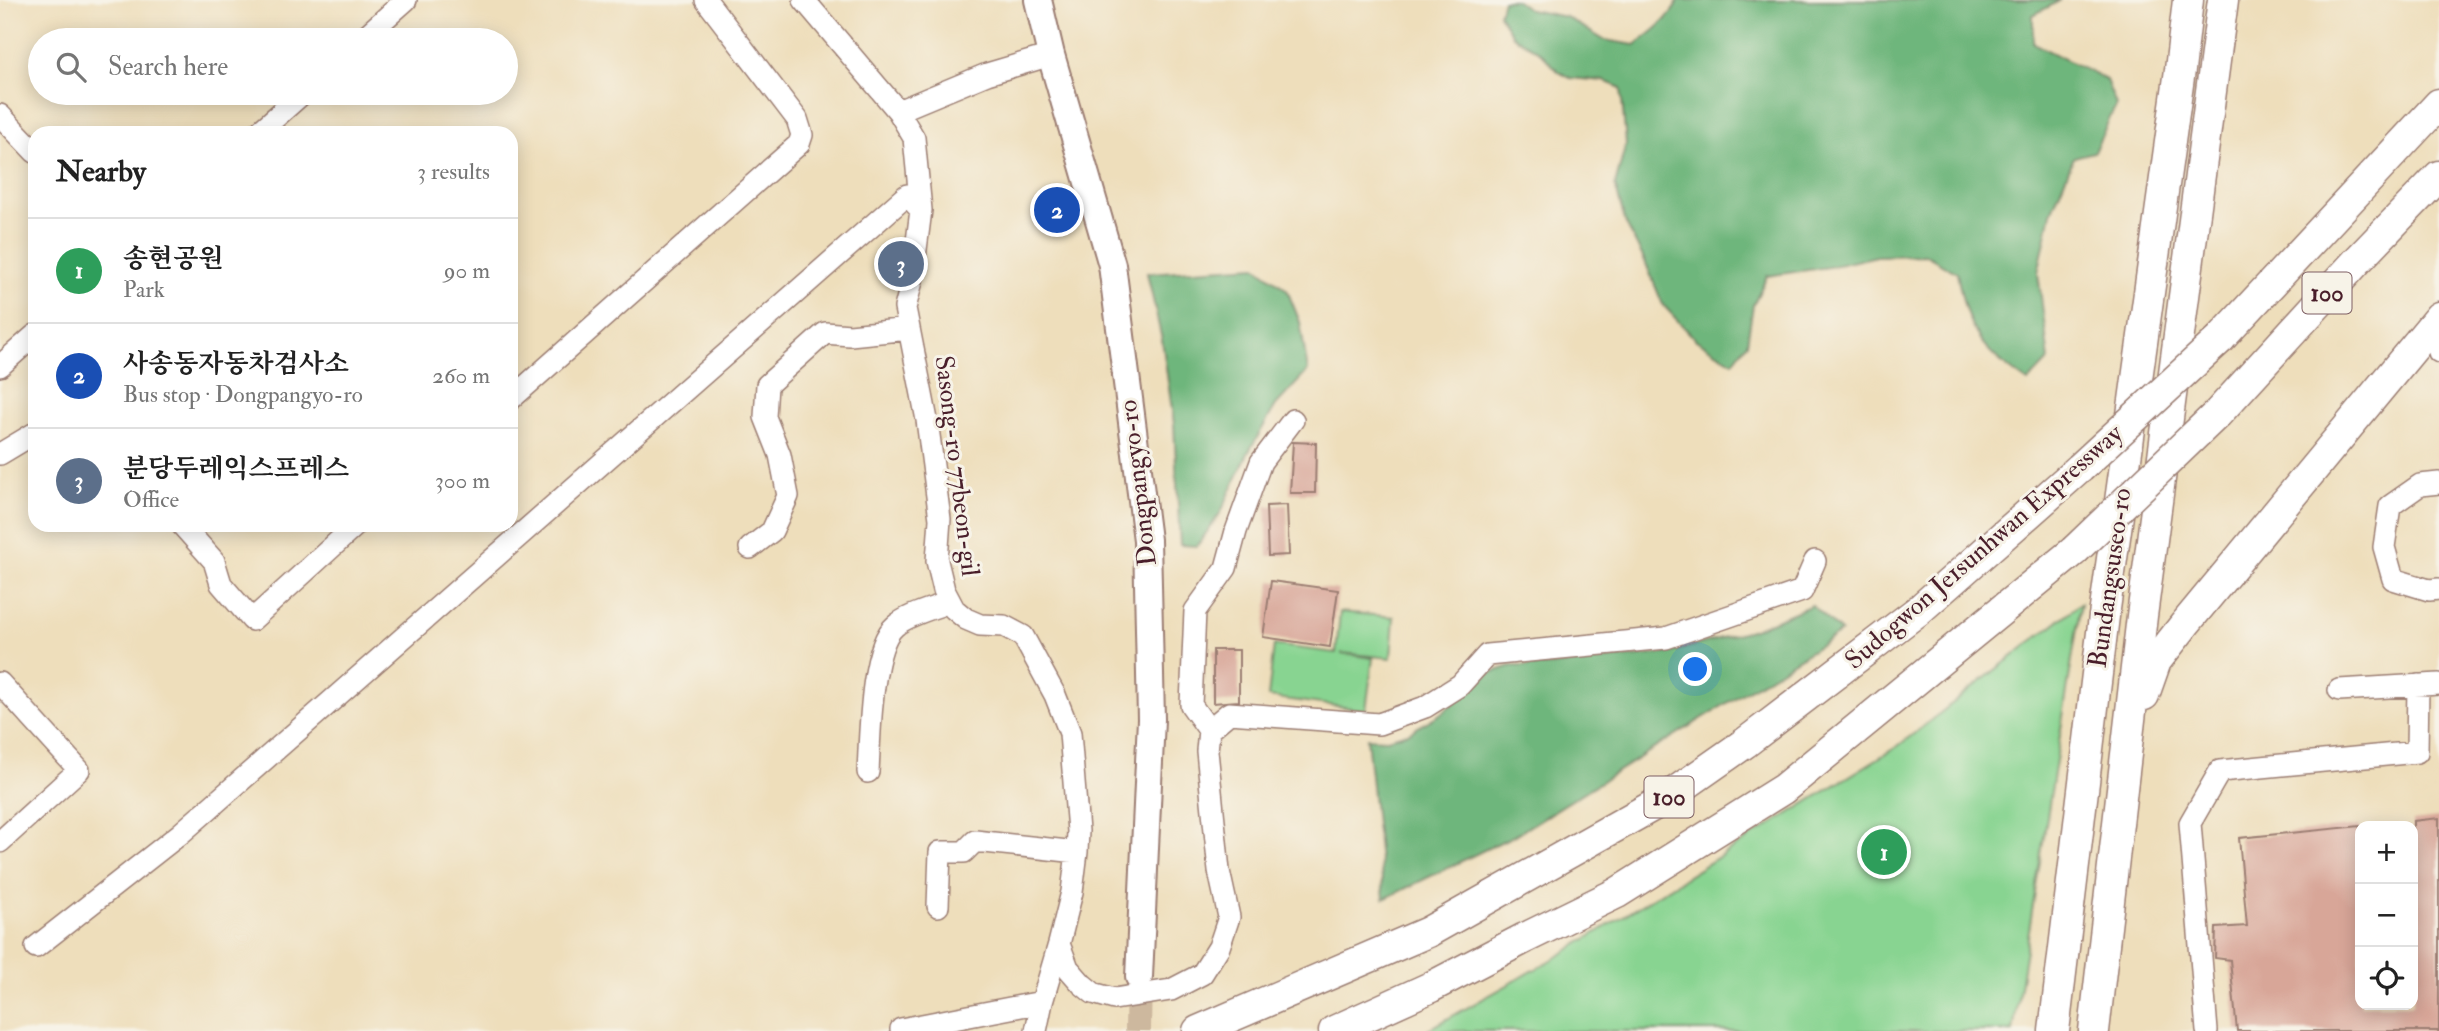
<!DOCTYPE html>
<html lang="en">
<head>
<meta charset="utf-8">
<style>
	:root { --surface:#fff; --page:#f2f2f2; --text:#222; --muted:#767676; --line:#e0e0e0; --accent:#d1495b }
	body { margin:0; font-family:"IM FELL Double Pica","Noto Serif KR",serif; background:var(--page); color:var(--text) }
	.controls { position:absolute; right:21px; bottom:21px; display:grid; overflow:hidden; border-radius:14px; box-shadow:0 4px 18px #0003 }
	.controls button { width:63px; height:63px; display:grid; place-items:center; padding:0; border:0; border-bottom:2px solid var(--line); background:var(--surface); color:var(--text); font:35px sans-serif }
	.you { position:absolute; left:1696px; top:670px; width:24px; height:24px; margin:-18px; border:5px solid #fff; border-radius:50%; background:#1a73e8; box-shadow:0 0 0 10px #1a73e833 }
	.badge { display:grid; place-items:center; width:46px; height:46px; border-radius:50%; background:var(--accent); color:#fff; font-size:23px; font-weight:700 }
	.pin { position:absolute; translate:-50% -50%; border:4px solid #fff; box-shadow:0 2px 7px #0006 }
	.list { margin:0; padding:0; list-style:none }
	h2 { display:flex; justify-content:space-between; align-items:center; height:91px; margin:0; padding:0 28px; font-size:30px }
	h2 small { font-size:23px; font-weight:400; color:var(--muted) }
	.list li { display:grid; grid-template-columns:46px 1fr auto; gap:21px; align-items:center; box-sizing:border-box; height:105px; padding:0 28px; border-top:2px solid var(--line) }
	.list b { display:block; font-size:26px; white-space:nowrap }
	.list p { margin:0; font-size:23px; white-space:nowrap; color:var(--muted) }
	.list em { font-size:23px; font-style:normal; color:var(--muted) }
	.icon { flex:none; width:38px; height:38px; fill:none; stroke:currentColor; stroke-width:2; stroke-linecap:round; stroke-linejoin:round }
	.map { position:relative; flex:none; width:2439px; height:1031px; overflow:hidden }
	.search { position:absolute; background:var(--surface); box-shadow:0 4px 18px #0003; left:28px; top:28px; width:490px; height:77px; display:flex; align-items:center; gap:18px; box-sizing:border-box; padding:0 24px; border-radius:38px; color:var(--muted); font-size:26px }
	.panel { position:absolute; background:var(--surface); box-shadow:0 4px 18px #0003; left:28px; top:126px; width:490px; height:406px; border-radius:21px }
	.map>svg:first-child { display:block }
	.green { fill:#88d491; stroke:#697a5e; stroke-width:2 }
	.forest { fill:#6eb67b; stroke:#5c6a53; stroke-width:2 }
	.building { fill:#d8a698 }
	.lines { fill:none; stroke-linecap:round; stroke-linejoin:round }
	.major-tunnel { stroke:#cdb89e; stroke-width:26; stroke-dasharray:26 13; stroke-linecap:butt }
	.minor-casing { stroke:#9c7e73; stroke-width:24 }
	.major-casing { stroke:#9c7e73; stroke-width:30 }
	.highway-casing { stroke:#9c7e73; stroke-width:33 }
	.minor { stroke:#fff; stroke-width:21 }
	.major { stroke:#fff; stroke-width:26 }
	.highway { stroke:#fff; stroke-width:30 }
	.highway-bridge-casing { stroke:#9c7e73; stroke-width:33; stroke-linecap:butt }
	.highway-bridge { stroke:#fff; stroke-width:30 }
	.labels { text-anchor:middle; dominant-baseline:central; stroke-width:6; stroke-linejoin:round; paint-order:stroke }
	.shield { fill:#f7f3e8; stroke:#7e5f64; stroke-width:2 }
	.shield-label { font-size:24px; font-weight:bold; fill:#4a1f2b }
	.street-label { font-size:26px; fill:#4a1f2b; stroke:#f7f3e8 }
</style>
</head>
<body>
<div class="map">
<svg width="2439" height="1031" viewBox="0 0 2439 1031">
	<rect width="100%" height="100%" fill="#f7f3e8"/>
	<filter id="ink" filterUnits="userSpaceOnUse"><feTurbulence type="fractalNoise" baseFrequency=".0143" numOctaves="2"/><feDisplacementMap in="SourceGraphic" scale="14" xChannelSelector="R" yChannelSelector="G"/><feConvolveMatrix kernelMatrix="1 2 1 2 8 2 1 2 1" color-interpolation-filters="sRGB"/></filter>
	<filter id="wash" filterUnits="userSpaceOnUse"><feTurbulence type="fractalNoise" baseFrequency=".00686" numOctaves="4" result="noise"/><feDisplacementMap in="SourceGraphic" scale="28" xChannelSelector="R" yChannelSelector="G"/><feGaussianBlur stdDeviation="1.57" result="paint"/><feColorMatrix in="noise" values="0 0 0 0 0 0 0 0 0 0 0 0 0 0 0 0 0 1.4 0 .05"/><feComposite in="paint" operator="in"/></filter>
	<g filter="url(#wash)">
		<rect width="100%" height="100%" fill="#eedebb"/>
		<path class="green" d="M2081 603 2013 1031H1426L1557 957 1898 746Z
			M1340 612 1394 617 1391 658 1341 653 1373 658 1366 710 1268 697 1274 645 1336 653Z"/>
		<path class="forest" d="M1503 0H1515L1530 10 1566 17 1604 40 1635 45C1652 33 1670 19 1679 0H2061L2033 15V43L2106 80 2116 105 2094 152 2074 157 2051 213 2038 273 2049 360 2028 382C1978 347 1968 332 1957 273L1926 255 1877 256 1829 267 1767 276 1753 305 1747 343 1733 362 1696 340 1663 305 1645 261 1626 224 1615 185 1626 144 1621 88 1604 81 1570 78 1559 72 1541 53 1513 36 1499 14Z
			M1256 266 1287 290 1300 322 1308 371 1276 405 1248 453 1221 512 1197 546 1180 545 1174 424 1162 340 1147 273Z
			M1812 605 1841 632 1517 834 1384 899 1367 738 1387 739 1408 733 1440 714 1490 673 1511 666H1548L1667 653 1754 629Z"/>
		<g id="blocks">
			<path class="building" d="M1293 442 1316 443 1315 493H1290Z
				M1287 505 1289 555 1268 556 1266 506Z
				M1271 581 1338 590 1330 647 1263 637Z
				M1213 650H1239V701L1213 703Z
				M2439 818V1031H2237L2230 960 2215 958 2216 928 2247 926 2239 838 2360 826V1005H2413V821Z"/>
		</g>
	</g>
	<g filter="url(#ink)">
		<use href="#blocks" fill-opacity="0" stroke="#9c7e73" stroke-width="2"/>
		<g class="lines">
			<path class="major-tunnel" d="M1138 1031 1139 977"/>
			<g class="minor-casing">
				<path id="minor" d="M804 0 898 111 914 138 921 210 912 281 905 308 927 420 940 519 937 561 944 590 954 609 966 619 980 625 1004 626 1023 636 1055 695 1070 733 1078 831 1077 852 1072 892 1059 944 1068 968 1082 984 1093 993 1114 999 1171 990 1202 974 1219 947 1229 917 1219 871 1207 751 1209 730 1229 713 1379 724 1425 707 1460 685 1487 655 1666 638 1802 591 1815 561
					M361 40 406 0
					M898 111 987 74 1051 55
					M0 115 35 152
					M258 133 303 93
					M2436 321 2439 352
					M0 366 35 335
					M511 399 799 144 802 135 797 119 706 0
					M0 454 35 433
					M2439 483 2420 485 2390 506 2384 547 2393 579 2429 590 2439 589
					M182 525 214 561 221 584 252 620 354 527
					M750 548 772 531 788 496 780 455 765 417 767 385 825 333 850 335 909 329
					M0 683 79 770 0 842
					M2339 690 2439 684
					M1209 730 1191 705 1195 611 1226 568 1236 531 1261 462 1293 420
					M868 772C870 740 870 647 895 626 909 614 932 609 949 602
					M938 906 940 852H964L975 841 1077 852
					M36 947 180 834 907 195 921 210
					M901 1029 1042 1002
					M1036 1031 1042 1002 1059 944
					M2207 1031 2190 823 2220 771 2417 752 2418 685"/>
			</g>
			<g class="major-casing">
				<path id="major" d="M1038 0 1051 55 1112 265 1147 540 1151 719 1139 977"/>
			</g>
			<g class="highway-casing">
				<path id="highway" d="M2220 339 2439 104
					M2218 413 2358 260 2439 176
					M2144 695 2156 661 2185 624 2439 317
					M1198 1031 1428 932 1665 799 1745 743 1919 610 2080 468
					M1334 1031 1431 987 1525 938 1617 893 1783 789 2074 551
					M2054 1031 2104 616 2180 70 2188 0
					M2094 1031 2142 616 2223 0"/>
			</g>
			<use href="#minor" class="minor"/>
			<use href="#major" class="major"/>
			<use href="#highway" class="highway"/>
			<g class="highway-bridge-casing">
				<path id="highway-bridge" d="M2080 468 2220 339
					M2074 551 2218 413"/>
			</g>
			<use href="#highway-bridge" class="highway-bridge"/>
		</g>
	</g>
	<g class="labels">
		<g class="shield">
			<rect x="2302.5" y="272.5" width="49" height="41" rx="5"/>
			<rect x="1644.5" y="776.5" width="49" height="41" rx="5"/>
		</g>
		<g class="shield-label">
			<text x="2327" y="293">100</text>
			<text x="1669" y="797">100</text>
		</g>
		<g class="street-label">
			<text transform="translate(957 466) rotate(83)">Sasong-ro 77beon-gil</text>
			<text transform="translate(1138 483) rotate(-97)">Dongpangyo-ro</text>
			<text transform="translate(1984 547) rotate(-41)">Sudogwon Je1sunhwan Expressway</text>
			<text transform="translate(2110 578) rotate(-82)">Bundangsuseo-ro</text>
		</g>
	</g>
</svg>
<div class="controls">
<button>+</button>
<button>−</button>
<button><svg class="icon" aria-label="locate" viewBox="0 0 24 24"><circle cx="12" cy="12" r="6"/><path d="M12 2v4M12 18v4M2 12h4M18 12h4"/></svg></button>
</div>
<div class="you"></div>
<div class="pin badge" style="left:1884px;top:852px;background:#2e9e5b">1</div>
<div class="pin badge" style="left:1057px;top:210px;background:#1a4fb4">2</div>
<div class="pin badge" style="left:901px;top:264px;background:#5c6f8a">3</div>
<div class="search"><svg class="icon" aria-label="search" viewBox="0 0 24 24"><circle cx="10" cy="10" r="6"/><path d="M15 15l6 6"/></svg>Search here</div>
<section class="panel">
<h2>Nearby<small>3 results</small></h2>
<ul class="list">
<li><span class="badge" style="background:#2e9e5b">1</span><div><b>송현공원</b><p>Park</p></div><em>90 m</em></li>
<li><span class="badge" style="background:#1a4fb4">2</span><div><b>사송동자동차검사소</b><p>Bus stop · Dongpangyo-ro</p></div><em>260 m</em></li>
<li><span class="badge" style="background:#5c6f8a">3</span><div><b>분당두레익스프레스</b><p>Office</p></div><em>300 m</em></li>
</ul>
</section>
</div>
</body>
</html>
